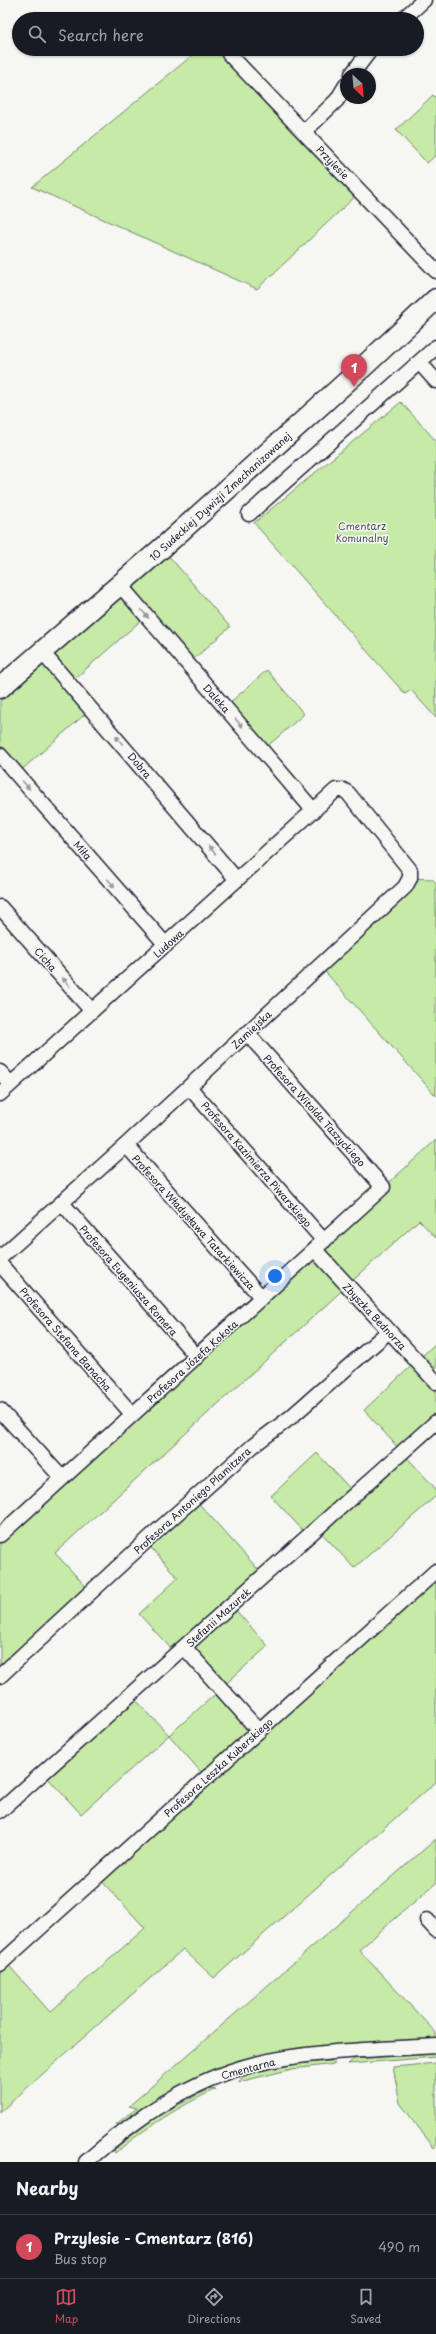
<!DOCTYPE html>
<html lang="en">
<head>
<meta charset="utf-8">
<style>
	:root { --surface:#171b24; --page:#20242c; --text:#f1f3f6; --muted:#9ea1a6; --line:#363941; --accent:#d1495b }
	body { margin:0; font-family:"Playpen Sans",sans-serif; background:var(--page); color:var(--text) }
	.compass { position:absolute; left:340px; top:68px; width:36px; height:36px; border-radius:50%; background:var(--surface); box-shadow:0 1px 3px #0004; rotate:154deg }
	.you { position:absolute; left:275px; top:1276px; width:14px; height:14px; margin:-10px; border:3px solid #fff; border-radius:50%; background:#1a73e8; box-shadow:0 0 0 6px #1a73e833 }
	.badge { display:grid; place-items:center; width:26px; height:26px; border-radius:50%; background:var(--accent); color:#fff; font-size:13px; font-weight:700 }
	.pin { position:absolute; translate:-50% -33px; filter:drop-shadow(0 1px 2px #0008) }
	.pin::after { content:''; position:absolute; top:21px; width:14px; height:12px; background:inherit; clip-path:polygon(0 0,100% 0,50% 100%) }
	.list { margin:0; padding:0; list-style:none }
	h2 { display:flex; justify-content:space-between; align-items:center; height:52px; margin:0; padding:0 16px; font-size:17px }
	h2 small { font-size:13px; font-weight:400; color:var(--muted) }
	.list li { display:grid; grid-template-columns:26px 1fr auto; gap:12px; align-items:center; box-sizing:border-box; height:64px; padding:0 16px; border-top:1px solid var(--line) }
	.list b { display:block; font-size:15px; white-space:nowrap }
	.list p { margin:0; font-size:13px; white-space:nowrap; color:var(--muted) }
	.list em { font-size:13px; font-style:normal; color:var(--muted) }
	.icon { flex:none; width:22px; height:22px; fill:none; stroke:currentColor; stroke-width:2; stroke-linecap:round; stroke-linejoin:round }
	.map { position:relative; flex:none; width:436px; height:2162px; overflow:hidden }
	.search { position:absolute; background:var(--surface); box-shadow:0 1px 3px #0004; left:12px; right:12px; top:12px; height:44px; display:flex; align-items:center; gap:10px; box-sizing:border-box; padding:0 14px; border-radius:22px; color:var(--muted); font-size:15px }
	.sheet { height:116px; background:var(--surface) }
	nav { display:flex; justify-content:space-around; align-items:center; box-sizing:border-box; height:56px; border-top:1px solid var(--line); background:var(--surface); font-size:11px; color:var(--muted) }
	nav a { display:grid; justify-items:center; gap:2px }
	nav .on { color:var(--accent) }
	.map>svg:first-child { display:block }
	.green { fill:#c5eba6; stroke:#748670 }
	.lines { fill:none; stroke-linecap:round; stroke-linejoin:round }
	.street-casing { stroke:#22223b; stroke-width:17 }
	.secondary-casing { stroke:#22223b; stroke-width:23 }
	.street { stroke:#f6f6f2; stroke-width:14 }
	.secondary { stroke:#f6f6f2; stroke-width:20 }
	.oneway { fill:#9797a0 }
	.labels { text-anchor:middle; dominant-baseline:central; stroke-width:3; stroke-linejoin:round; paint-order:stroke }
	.street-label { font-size:10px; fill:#22223b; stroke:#f6f6f2 }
	.park-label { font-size:10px; fill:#4b5456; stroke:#f6f6f2 }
</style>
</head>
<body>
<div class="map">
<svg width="436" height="2162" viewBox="0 0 436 2162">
	<rect width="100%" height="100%" fill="#f6f6f2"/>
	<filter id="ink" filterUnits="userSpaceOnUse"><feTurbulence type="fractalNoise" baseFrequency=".025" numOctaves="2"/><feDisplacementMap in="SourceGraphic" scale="8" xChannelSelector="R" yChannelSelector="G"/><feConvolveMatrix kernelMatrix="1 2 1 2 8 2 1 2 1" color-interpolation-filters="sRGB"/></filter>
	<g filter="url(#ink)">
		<path class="green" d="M200 49H224L360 192 257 289 32 187Z
			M433 95 436 98V155L427 163 396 130Z
			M401 402 436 441V718L411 690 405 694 254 523Z
			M162 548 230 627 188 664 146 616 70 683 92 708 17 774 0 755V701L52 656Z
			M267 670 304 714 262 751 225 707Z
			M410 878 432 879 436 883V1096L319 965Z
			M436 1140V1238L419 1220 55 1553 91 1592 0 1676V1535Z
			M436 1343V1422L402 1452 436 1489V1496L354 1568 317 1528 308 1536 271 1496 317 1453 355 1494 402 1452 364 1410Z
			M194 1498 264 1576 231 1605 268 1646 221 1688 259 1731 436 1571V1782L214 1978 183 1949 0 2112V1964L4 1960 50 2012 145 1928 97 1876 206 1778 169 1735 81 1814 43 1773 131 1695 169 1735 221 1689 184 1647 176 1654 139 1614 178 1578 145 1541Z
			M436 1839V1883L359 1950 436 2033V2046L282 2059 158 2106 144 2107 119 2124H116L137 2108 129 2106Z
			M436 2053V2057L348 2064 354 2059Z
			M330 2061 335 2064 292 2069 239 2082C242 2068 315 2062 330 2061Z
			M436 2063V2146L434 2148 400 2103 393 2067Z
			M210 2088 216 2089C180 2106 146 2127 115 2153L113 2150 156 2117Z"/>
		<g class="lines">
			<g class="street-casing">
				<path id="street" d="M403 19 424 0
					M229 54 436 271
					M352 74 371 49
					M304 132 337 100 346 85
					M419 362 436 381
					M249 514 436 347
					M120 585 314 811
					M42 652 237 880
					M0 755 166 945
					M0 907 92 1011
					M0 1072 11 1084
					M189 1087 324 1241
					M0 1094 336 790H343L348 793 410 870V878L405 887 126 1145 0 1258
					M126 1145 262 1298
					M62 1203 197 1357
					M315 1250 436 1382
					M0 1264 132 1414
					M0 1410 62 1478
					M0 1535 383 1187 247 1033
					M184 1647 259 1731
					M0 1676 156 1532 254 1445 291 1417 389 1331
					M0 1811 436 1422
					M427 1920 436 1930
					M0 1964 436 1571
					M86 2162C136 2118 190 2080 255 2064 314 2050 376 2050 436 2046"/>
			</g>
			<g class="secondary-casing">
				<path id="secondary" d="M0 688 162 548 363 367 436 299"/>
			</g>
			<use href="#street" class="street"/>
			<use href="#secondary" class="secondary"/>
		</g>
		<defs><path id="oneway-solid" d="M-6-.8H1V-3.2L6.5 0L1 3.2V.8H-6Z"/></defs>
		<g class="oneway">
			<use href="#oneway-solid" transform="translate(145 614) rotate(49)"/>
			<use href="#oneway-solid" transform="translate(239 723) rotate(49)"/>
			<use href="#oneway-solid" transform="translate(119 740) rotate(-130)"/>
			<use href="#oneway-solid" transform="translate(26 785) rotate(49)"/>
			<use href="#oneway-solid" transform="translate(212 850) rotate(-130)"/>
			<use href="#oneway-solid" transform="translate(111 883) rotate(49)"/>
			<use href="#oneway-solid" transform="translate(66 982) rotate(-131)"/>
		</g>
	</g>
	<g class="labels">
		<g class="street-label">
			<text transform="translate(333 162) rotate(46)">Przylesie</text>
			<text transform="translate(220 496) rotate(-42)">10 Sudeckiej Dywizji Zmechanizowanej</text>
			<text transform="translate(217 698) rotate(49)">Daleka</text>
			<text transform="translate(140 765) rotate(50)">Dobra</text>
			<text transform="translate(83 850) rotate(49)">Miła</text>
			<text transform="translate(168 943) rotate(-42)">Ludowa</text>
			<text transform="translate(46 959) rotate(49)">Cicha</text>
			<text transform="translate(251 1029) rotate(-43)">Zamiejska</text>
			<text transform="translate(315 1110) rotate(48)">Profesora Witolda Taszyckiego</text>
			<text transform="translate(257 1164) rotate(49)">Profesora Kazimierza Piwarskiego</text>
			<text transform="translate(194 1222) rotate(48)">Profesora Władysława Tatarkiewicza</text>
			<text transform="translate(129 1280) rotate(49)">Profesora Eugeniusza Romera</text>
			<text transform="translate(375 1316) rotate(47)">Zbyszka Bednorza</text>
			<text transform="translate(66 1339) rotate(49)">Profesora Stefana Banacha</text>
			<text transform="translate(192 1361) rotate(-42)">Profesora Józefa Kokota</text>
			<text transform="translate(192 1500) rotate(-42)">Profesora Antoniego Plamitzera</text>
			<text transform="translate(218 1617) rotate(-42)">Stefanii Mazurek</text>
			<text transform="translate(218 1767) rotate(-42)">Profesora Leszka Kuberskiego</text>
			<text transform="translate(248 2068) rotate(-15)">Cmentarna</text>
		</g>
		<g class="park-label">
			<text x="362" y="525">Cmentarz<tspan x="362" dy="12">Komunalny</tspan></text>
		</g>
	</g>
</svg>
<svg class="compass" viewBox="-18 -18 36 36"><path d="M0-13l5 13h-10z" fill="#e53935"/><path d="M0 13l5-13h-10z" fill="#9ea1a6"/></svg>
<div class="you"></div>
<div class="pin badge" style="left:354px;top:387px">1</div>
<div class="search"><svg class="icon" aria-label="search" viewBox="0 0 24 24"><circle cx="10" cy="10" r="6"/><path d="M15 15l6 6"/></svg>Search here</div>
</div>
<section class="sheet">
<h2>Nearby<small></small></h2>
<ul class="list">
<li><span class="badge">1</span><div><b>Przylesie - Cmentarz (816)</b><p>Bus stop</p></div><em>490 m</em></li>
</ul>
</section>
<nav>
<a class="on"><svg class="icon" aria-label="map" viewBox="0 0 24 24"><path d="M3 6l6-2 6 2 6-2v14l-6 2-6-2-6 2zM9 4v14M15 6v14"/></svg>Map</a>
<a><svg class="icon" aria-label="directions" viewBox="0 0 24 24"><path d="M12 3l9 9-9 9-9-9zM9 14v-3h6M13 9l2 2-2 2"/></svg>Directions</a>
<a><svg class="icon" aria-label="saved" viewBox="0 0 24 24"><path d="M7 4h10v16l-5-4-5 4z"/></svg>Saved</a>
</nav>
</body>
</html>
